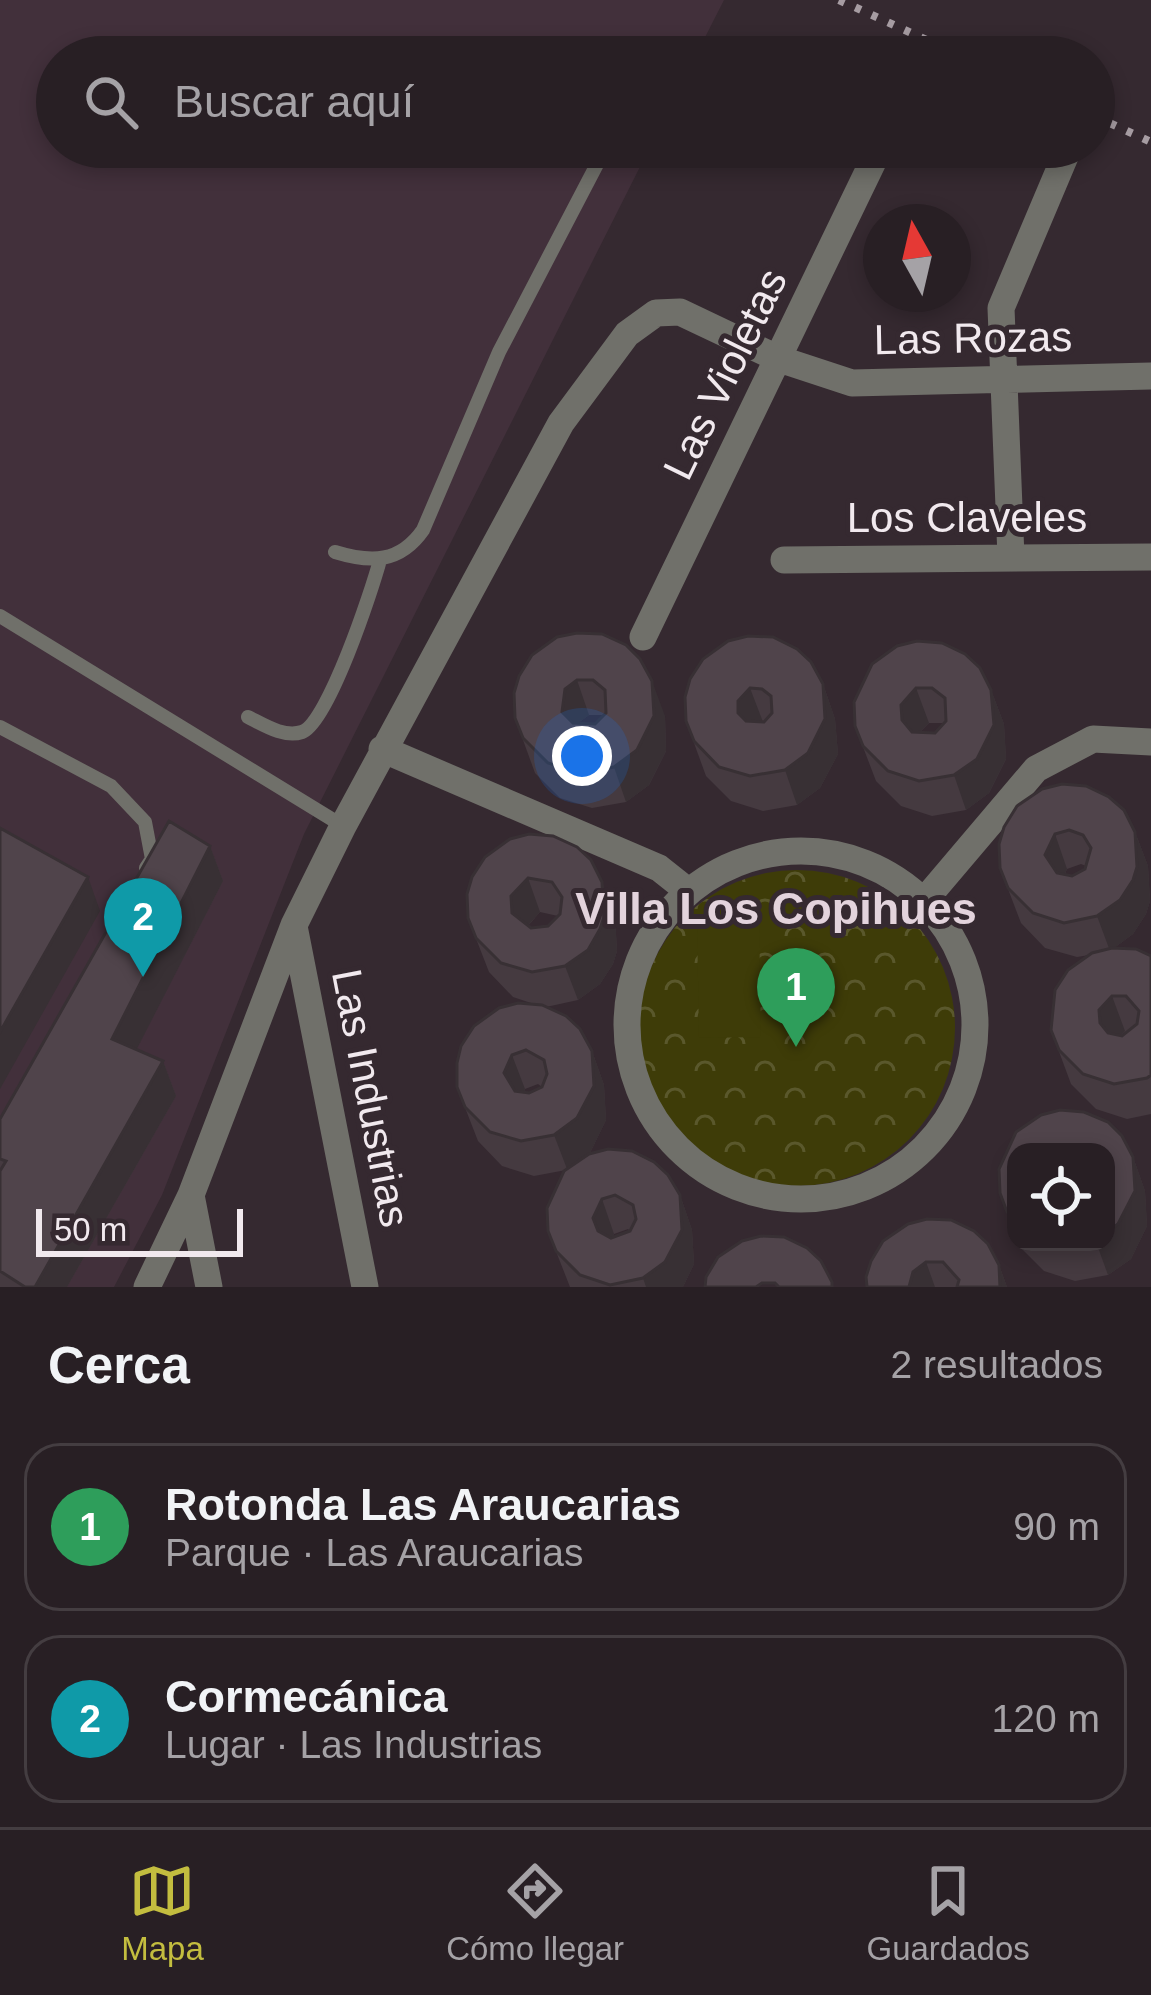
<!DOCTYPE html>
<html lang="es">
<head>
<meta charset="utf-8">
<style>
	:root { --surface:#281f24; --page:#30272c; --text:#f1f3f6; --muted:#a5a2a6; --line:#443d41; --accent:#c3bd3f }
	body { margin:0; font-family:Helvetica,sans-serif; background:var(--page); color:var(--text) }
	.controls { position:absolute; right:36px; bottom:36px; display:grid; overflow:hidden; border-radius:24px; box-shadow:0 6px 18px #0003 }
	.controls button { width:108px; height:108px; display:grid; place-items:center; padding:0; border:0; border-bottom:3px solid var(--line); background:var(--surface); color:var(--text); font:60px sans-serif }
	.compass { position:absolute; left:863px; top:204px; width:108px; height:108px; border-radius:50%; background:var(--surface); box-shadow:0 6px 18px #0003; rotate:352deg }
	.scale { position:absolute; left:36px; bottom:30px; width:207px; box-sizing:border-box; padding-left:12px; border:6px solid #f1e9ee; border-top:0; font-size:33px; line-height:42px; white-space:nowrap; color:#f1e9ee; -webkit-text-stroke:9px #352930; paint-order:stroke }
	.you { position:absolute; left:582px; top:756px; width:42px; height:42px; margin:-30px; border:9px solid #fff; border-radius:50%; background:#1a73e8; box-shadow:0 0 0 18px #1a73e833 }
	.badge { display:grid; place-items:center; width:78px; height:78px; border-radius:50%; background:var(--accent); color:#fff; font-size:39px; font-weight:700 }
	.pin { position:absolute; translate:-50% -99px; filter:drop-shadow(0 3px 6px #0008) }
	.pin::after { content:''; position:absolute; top:63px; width:42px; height:36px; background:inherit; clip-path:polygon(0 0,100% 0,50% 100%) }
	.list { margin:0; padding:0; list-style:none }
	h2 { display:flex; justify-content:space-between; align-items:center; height:156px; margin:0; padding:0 48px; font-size:51px }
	h2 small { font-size:39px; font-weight:400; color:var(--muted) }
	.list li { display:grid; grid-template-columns:78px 1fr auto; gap:36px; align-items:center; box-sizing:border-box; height:168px; margin:0 24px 24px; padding:0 24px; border:3px solid var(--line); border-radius:36px }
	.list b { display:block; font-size:45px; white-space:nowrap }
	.list p { margin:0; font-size:39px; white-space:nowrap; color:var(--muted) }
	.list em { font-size:39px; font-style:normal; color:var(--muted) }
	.icon { flex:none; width:66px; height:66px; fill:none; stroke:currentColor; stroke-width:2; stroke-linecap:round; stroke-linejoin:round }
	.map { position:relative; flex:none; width:1151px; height:1287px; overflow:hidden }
	.search { position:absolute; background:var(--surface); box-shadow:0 6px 18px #0003; left:36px; right:36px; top:36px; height:132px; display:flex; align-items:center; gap:30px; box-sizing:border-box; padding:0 42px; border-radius:66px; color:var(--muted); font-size:45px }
	.sheet { height:540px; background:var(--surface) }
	nav { display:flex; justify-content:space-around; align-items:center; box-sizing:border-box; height:168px; border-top:3px solid var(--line); background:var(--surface); font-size:33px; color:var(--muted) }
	nav a { display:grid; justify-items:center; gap:6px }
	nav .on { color:var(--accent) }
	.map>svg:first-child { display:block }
	.built { fill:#42303b }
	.park { fill:url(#park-crowns) }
	.garden { fill:#3e3c08 }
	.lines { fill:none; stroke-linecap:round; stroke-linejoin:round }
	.service { stroke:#70706a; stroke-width:14 }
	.minor { stroke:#70706a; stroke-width:27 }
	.rail { stroke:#a69ca2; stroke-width:8; stroke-dasharray:6 12; stroke-linecap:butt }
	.wall { fill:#453a40; fill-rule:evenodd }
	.shaded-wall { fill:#383034 }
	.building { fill:#50444b; stroke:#383034; stroke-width:3; fill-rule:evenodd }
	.labels { text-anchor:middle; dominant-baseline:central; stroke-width:10; stroke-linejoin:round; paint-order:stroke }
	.street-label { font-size:42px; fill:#f1e9ee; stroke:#352930 }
	.neighbourhood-label { font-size:45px; font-weight:bold; fill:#e3d3dc; stroke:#352930 }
</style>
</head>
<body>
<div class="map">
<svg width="1151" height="1287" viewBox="0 0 1151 1287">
	<defs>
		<pattern id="park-crowns" width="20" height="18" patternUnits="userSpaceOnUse" patternTransform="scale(3)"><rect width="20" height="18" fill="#3e3c08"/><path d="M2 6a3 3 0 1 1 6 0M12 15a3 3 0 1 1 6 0" fill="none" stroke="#5a582c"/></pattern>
	</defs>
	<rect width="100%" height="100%" fill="#352930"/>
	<path class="built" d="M0 0H724L695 57H57V147H650L304 834 162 1195 114 1287H0Z"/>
	<path class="park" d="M639 1028a158 158 0 1 1 316 0a158 158 0 1 1-316 0Z"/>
	<path class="garden" d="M759 920 761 1037 699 1038 697 921Z"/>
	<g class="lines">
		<path class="service" d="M335 552C371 563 400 563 423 530L499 352 606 147
			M0 616 343 826
			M248 717C264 725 284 738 302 732 328 723 372 590 380 560
			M0 727 111 786 145 822 152 859 146 868"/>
		<path class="minor" d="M1011 557 1001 308 1069 147
			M784 560 1151 557
			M643 637 880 147
			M382 749 659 868 688 891
			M627 1025a174 174 0 1 1 348 0a174 174 0 1 1-348 0Z
			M924 901 1036 769 1093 739 1151 742
			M294 926 365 1287
			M191 1195 209 1287
			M147 1287 191 1195 294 925 343 826 561 423 627 334 656 313 680 312 779 359 852 383 1151 376"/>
		<path class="rail" d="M839 0 964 57
			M1094 116 1151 142"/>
	</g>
	<path class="wall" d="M557 637 665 716 666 751 649 785 626 802 592 808 560 798 535 773 515 718ZM589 715H604L595 724 578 723Z
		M728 641 823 684 835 719 838 754 820 788 797 805 763 811 731 801 706 776 686 721Z
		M872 664 991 690 1004 724 1006 759 989 793 966 810 932 816 901 806 876 781 855 726ZM929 723H945L935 733 920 732Z
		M1004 827 1135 832 1148 866 1150 901 1146 914 1133 934 1114 948 1151 956V1114L1127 1119 1096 1109 1071 1084 1051 1030 1089 955 1077 957 1045 948 1021 923 1000 868ZM1081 864 1086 866 1085 869 1072 876 1065 874 1067 869Z
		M510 839 602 882 615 916 617 951 613 964 600 984 578 1000 546 1007 592 1051 604 1085 606 1120 590 1153 575 1164 680 1195 692 1230 694 1264 683 1287H570L548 1231 566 1170 534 1176 502 1166 478 1141 457 1087 537 1005 513 997 489 972 468 918ZM540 912 558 916 548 926 531 928 528 926ZM538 1084 542 1087 529 1093 524 1092 525 1089ZM628 1229 630 1231 613 1237 614 1234Z
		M210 846 223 881 136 1050 163 1061 176 1096 67 1287H0V1119Z
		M1016 1132 1133 1157 1145 1191 1147 1226 1131 1259 1108 1275 1075 1281 1044 1271 1020 1247 1018 1242H1106V1152H1016V1237L1000 1193Z
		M883 1241 999 1265 1007 1287H867Z"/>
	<path class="shaded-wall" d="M577 680 589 715 577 724 575 746 562 712 565 689Z
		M652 681 665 716 666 751 649 785 626 802 614 767Z
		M823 684 835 719 838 754 820 788 797 805 785 770Z
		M750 688 763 722 750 735 738 713V701Z
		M916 688 929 723 913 739 902 720 901 705Z
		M991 690 1004 724 1006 759 989 793 966 810 954 775Z
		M1135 832 1148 866 1150 901 1146 914 1133 934 1110 951 1097 916Z
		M1055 834 1067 869 1058 889 1045 855Z
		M210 846 223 881 124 1074 112 1039Z
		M88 877 100 911 0 1089V1032Z
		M528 878 540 912 523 931 512 913 511 896Z
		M602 882 615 916 617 951 613 964 600 984 578 1000 565 966Z
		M1112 996 1125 1031 1111 1045 1100 1023 1099 1010Z
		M592 1051 604 1085 606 1120 590 1153 567 1169 554 1135Z
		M512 1055 525 1089 517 1108 504 1073Z
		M163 1061 176 1096 67 1287H35Z
		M1133 1157 1145 1191 1147 1226 1131 1259 1108 1275 1096 1242H1106V1233Z
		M680 1195 692 1230 694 1264 683 1287H646L643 1278Z
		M602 1199 614 1234 606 1252 593 1218Z
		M926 1262 935 1287H909L913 1272Z
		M999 1265 1007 1287H1000Z"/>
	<path class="building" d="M577 633 602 634 626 645 640 659 652 681 654 716 637 750 614 767 580 773 548 763 523 738 515 718 514 693 519 676 532 655 557 637ZM577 680H593L605 690 606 713 595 724 573 723 562 712 565 689Z
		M748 636 773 637 797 649 811 662 823 684 825 719 808 753 785 770 750 776 719 767 694 741 686 721 685 697 690 679 703 659 728 641ZM750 688 762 689 771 696 772 713 764 722 746 721 738 713V701Z
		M917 641 942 643 965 654 980 668 991 690 994 725 977 759 954 775 919 781 888 771 863 746 855 726 854 702 872 664 897 646ZM916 688H932L945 698 946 721 935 733 912 732 902 720 901 705Z
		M1062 784 1086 786 1109 797 1124 810 1135 832 1137 867 1133 880 1120 900 1097 916 1064 923 1033 913 1008 888 1000 868 999 844 1004 827 1017 806 1042 789ZM1069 830 1083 835 1091 848 1085 869 1072 876 1057 873 1045 855 1055 834Z
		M169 821 210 846 112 1039 163 1061 35 1287H25L0 1271V1171L6 1161 0 1159V1119Z
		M0 828 88 877 0 1032Z
		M529 834 553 836 577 847 591 860 602 882 604 917 600 929 588 950 565 966 532 972 501 963 476 938 468 918 467 894 472 877 485 857 510 839ZM528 878 552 882 562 897 560 914 548 926 531 928 512 913 511 896Z
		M1112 948 1136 949 1151 956V1075L1147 1078 1114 1084 1083 1074 1059 1050 1051 1030 1055 990 1068 970 1092 953ZM1112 996H1126L1139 1011 1137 1024 1122 1036 1108 1033 1100 1023 1099 1010Z
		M518 1003 542 1005 566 1016 580 1029 592 1051 594 1086 577 1118 554 1135 521 1141 490 1132 465 1107 457 1087V1063L461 1046 474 1026 499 1008ZM526 1050 544 1060 547 1074 542 1087 529 1093 515 1091 504 1073 512 1055Z
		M1060 1110 1084 1112 1108 1122 1122 1136 1133 1157 1135 1191 1118 1224 1106 1233V1152H1016V1221L1007 1212 1000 1193 999 1169 1016 1132 1041 1115Z
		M608 1149 632 1151 654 1162 668 1175 680 1195 682 1230 665 1262 643 1278 610 1285 580 1275 556 1251 548 1231 547 1208 564 1171 589 1154ZM615 1195 633 1205 636 1219 630 1231 611 1238 598 1231 593 1218 602 1199Z
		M927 1219 951 1220 974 1231 988 1244 999 1265 1000 1287H957L959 1280 943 1262H926L913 1272 909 1287H867L866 1277 871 1261 883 1241 908 1224Z
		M761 1236 784 1237 807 1248 821 1261 832 1282V1287H779L775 1283H762L756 1287H705L706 1277 718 1257 742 1241Z
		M1049 1242H1086L1063 1246Z"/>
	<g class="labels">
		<g class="street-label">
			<text transform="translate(973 338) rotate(-1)">Las Rozas</text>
			<text transform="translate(725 374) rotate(-64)">Las Violetas</text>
			<text x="967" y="517">Los Claveles</text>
			<text transform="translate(371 1098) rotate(79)">Las Industrias</text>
		</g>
		<g class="neighbourhood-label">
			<text x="776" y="908">Villa Los Copihues</text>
		</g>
	</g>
</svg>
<div class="controls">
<button><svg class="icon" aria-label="locate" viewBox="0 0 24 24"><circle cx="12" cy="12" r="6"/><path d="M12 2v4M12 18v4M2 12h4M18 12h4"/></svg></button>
</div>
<svg class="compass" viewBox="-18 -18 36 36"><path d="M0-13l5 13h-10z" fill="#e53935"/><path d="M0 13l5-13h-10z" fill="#a5a2a6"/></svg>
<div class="scale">50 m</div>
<div class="you"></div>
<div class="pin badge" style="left:796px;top:1047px;background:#2e9e5b">1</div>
<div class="pin badge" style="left:143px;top:977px;background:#0f9aa8">2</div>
<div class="search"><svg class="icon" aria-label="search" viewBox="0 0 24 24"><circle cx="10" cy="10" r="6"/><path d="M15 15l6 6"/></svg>Buscar aquí</div>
</div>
<section class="sheet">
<h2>Cerca<small>2 resultados</small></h2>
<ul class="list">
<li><span class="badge" style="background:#2e9e5b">1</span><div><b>Rotonda Las Araucarias</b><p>Parque · Las Araucarias</p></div><em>90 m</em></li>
<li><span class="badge" style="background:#0f9aa8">2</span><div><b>Cormecánica</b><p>Lugar · Las Industrias</p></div><em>120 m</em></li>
</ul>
</section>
<nav>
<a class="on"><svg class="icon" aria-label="map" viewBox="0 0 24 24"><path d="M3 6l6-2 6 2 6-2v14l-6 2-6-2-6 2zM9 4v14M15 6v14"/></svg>Mapa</a>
<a><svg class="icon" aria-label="directions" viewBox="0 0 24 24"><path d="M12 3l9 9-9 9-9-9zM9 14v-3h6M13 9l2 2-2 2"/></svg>Cómo llegar</a>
<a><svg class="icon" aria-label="saved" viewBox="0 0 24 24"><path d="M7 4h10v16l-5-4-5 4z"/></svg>Guardados</a>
</nav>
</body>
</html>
